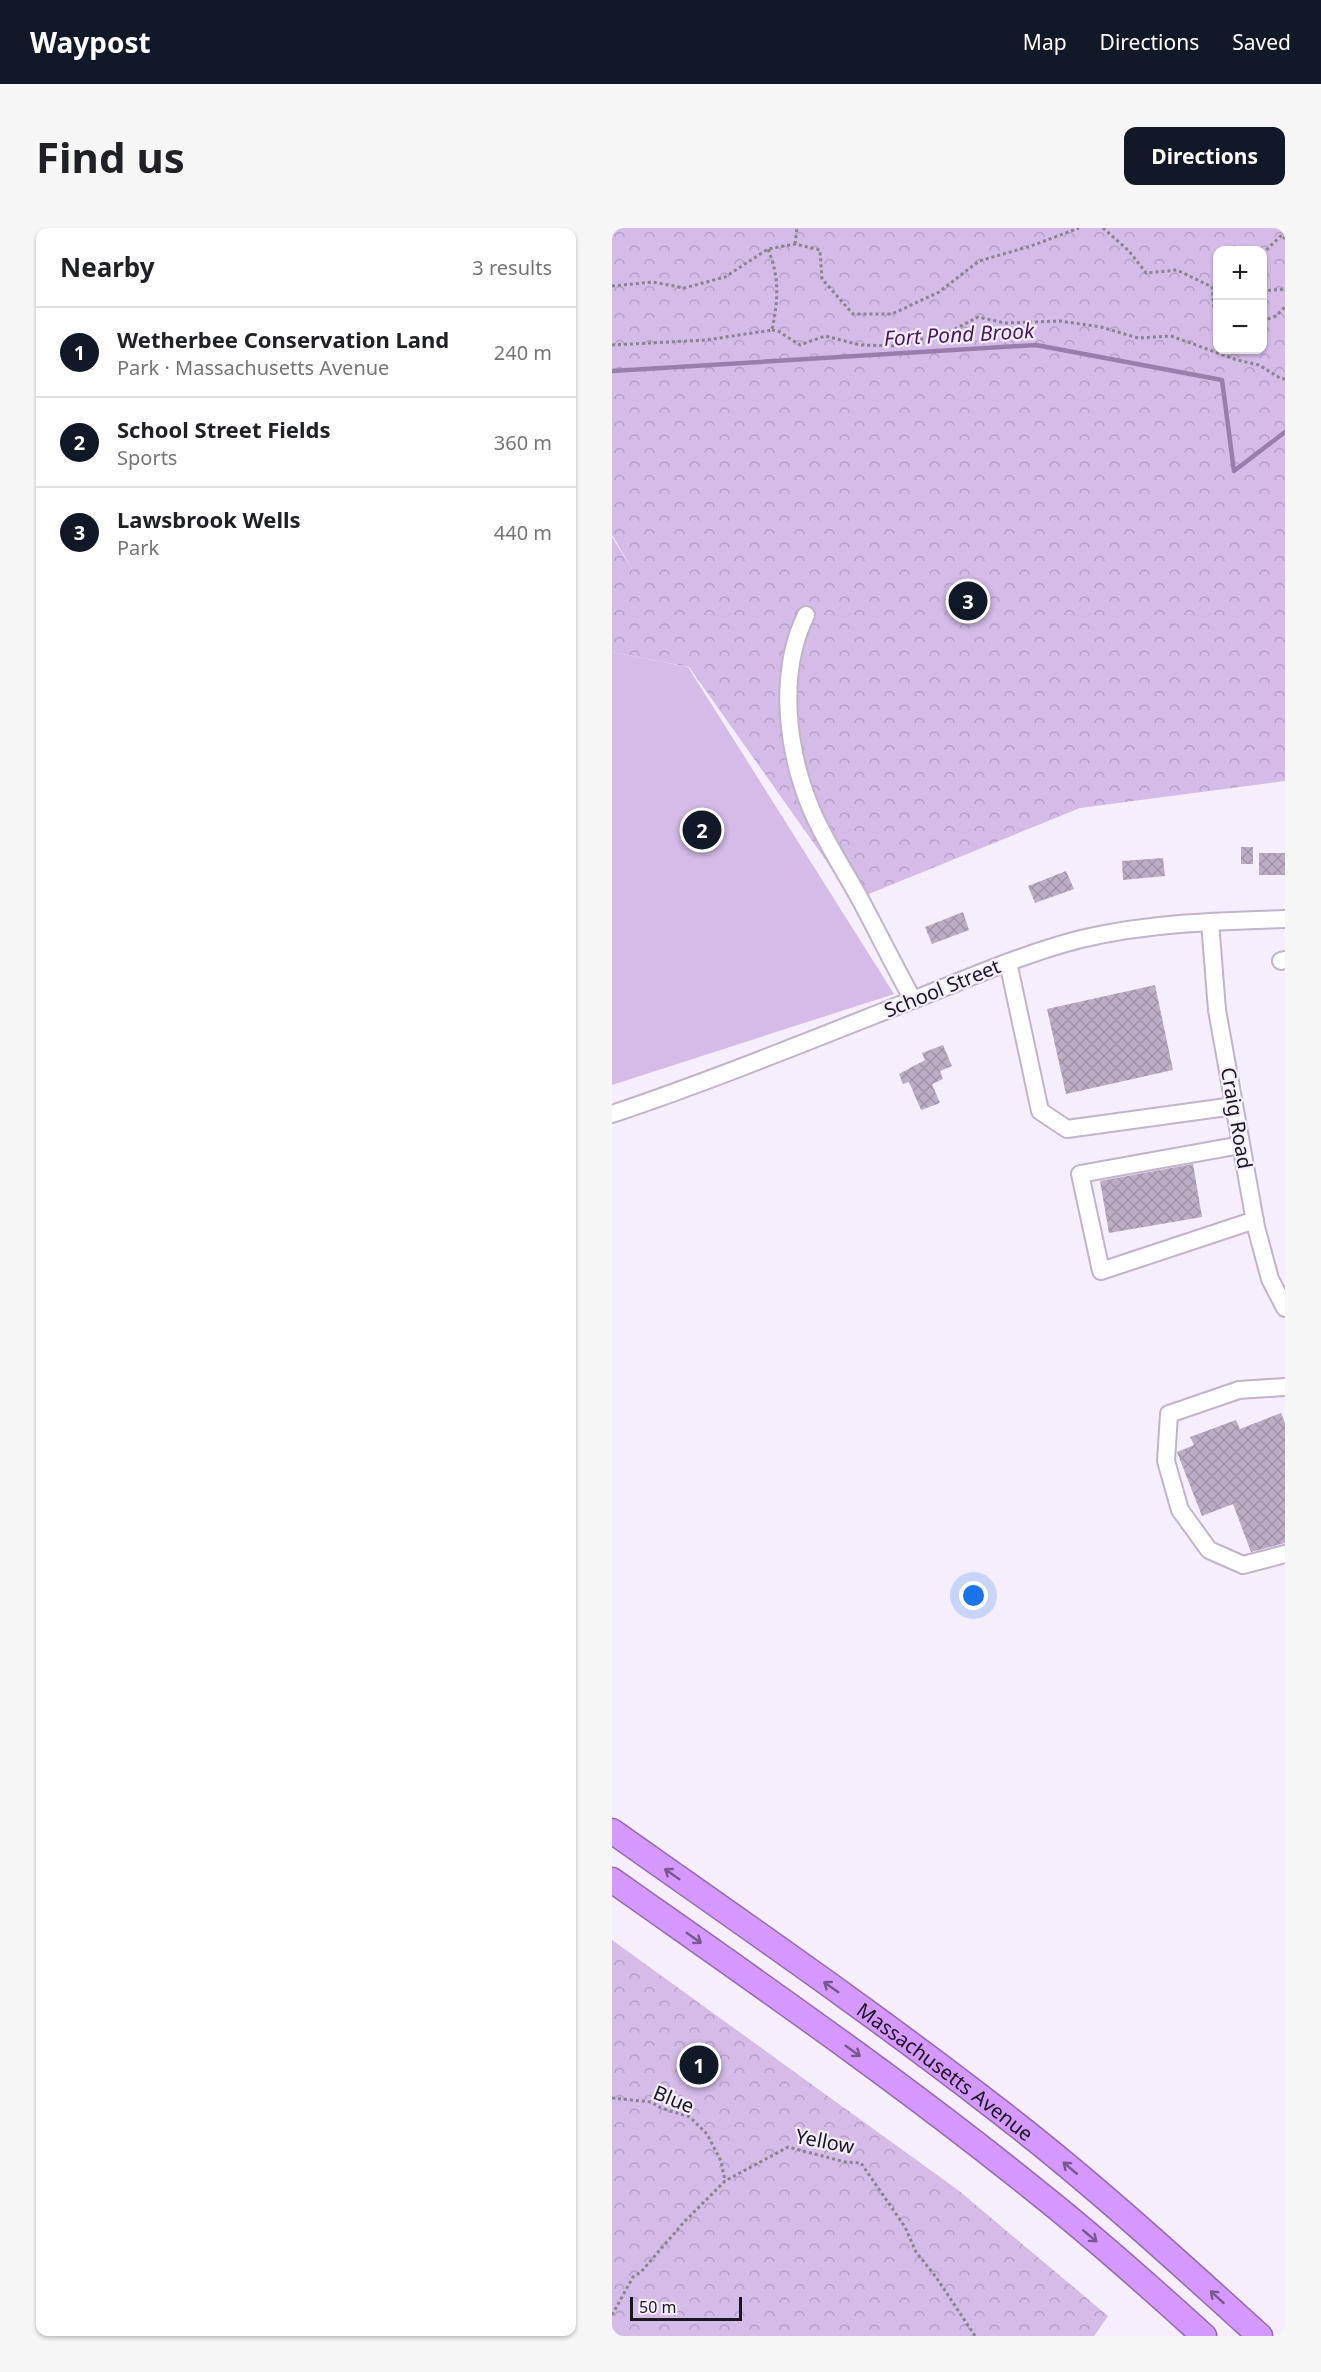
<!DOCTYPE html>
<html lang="en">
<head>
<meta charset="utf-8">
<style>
	:root { --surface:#fff; --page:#f6f6f6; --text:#202124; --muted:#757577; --line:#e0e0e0; --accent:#111827 }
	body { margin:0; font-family:"Noto Sans",sans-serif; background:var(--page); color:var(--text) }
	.controls { position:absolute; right:18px; top:18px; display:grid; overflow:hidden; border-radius:12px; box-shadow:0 2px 4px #0004 }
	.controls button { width:54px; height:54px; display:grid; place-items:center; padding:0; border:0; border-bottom:2px solid var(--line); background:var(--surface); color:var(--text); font:30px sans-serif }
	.scale { position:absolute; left:18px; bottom:15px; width:112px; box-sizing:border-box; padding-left:6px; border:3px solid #1b161f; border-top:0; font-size:16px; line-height:21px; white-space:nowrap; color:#1b161f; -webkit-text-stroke:4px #f6eefd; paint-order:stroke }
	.you { position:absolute; left:362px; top:1368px; width:21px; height:21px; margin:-15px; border:4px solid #fff; border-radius:50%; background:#1a73e8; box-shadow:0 0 0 9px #1a73e833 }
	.badge { display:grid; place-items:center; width:39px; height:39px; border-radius:50%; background:var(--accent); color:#fff; font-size:20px; font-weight:700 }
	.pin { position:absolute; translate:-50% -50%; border:3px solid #fff; box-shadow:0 2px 6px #0006 }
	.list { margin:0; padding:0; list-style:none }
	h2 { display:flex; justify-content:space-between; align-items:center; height:78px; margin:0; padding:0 24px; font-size:26px }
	h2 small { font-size:20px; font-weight:400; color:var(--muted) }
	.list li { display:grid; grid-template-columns:39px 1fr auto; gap:18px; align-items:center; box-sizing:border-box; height:90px; padding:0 24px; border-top:2px solid var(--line) }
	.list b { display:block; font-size:22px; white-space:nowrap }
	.list p { margin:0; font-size:20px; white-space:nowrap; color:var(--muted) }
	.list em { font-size:20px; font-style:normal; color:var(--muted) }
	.map { position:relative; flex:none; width:673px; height:2108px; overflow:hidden; border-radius:12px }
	header { display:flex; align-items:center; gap:36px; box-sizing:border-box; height:84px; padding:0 30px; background:var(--accent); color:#fff }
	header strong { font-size:28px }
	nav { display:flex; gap:33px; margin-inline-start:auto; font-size:21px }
	.intro { display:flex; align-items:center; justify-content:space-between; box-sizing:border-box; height:144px; padding:0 36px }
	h1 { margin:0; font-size:42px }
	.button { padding:15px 27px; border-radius:12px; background:var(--accent); color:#fff; font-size:21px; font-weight:700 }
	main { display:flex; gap:36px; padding:0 36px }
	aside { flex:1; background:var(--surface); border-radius:12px; box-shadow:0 2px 4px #0004 }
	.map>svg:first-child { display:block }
	.park { fill:url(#park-crowns); fill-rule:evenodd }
	.pitch { fill:#d4bbe8 }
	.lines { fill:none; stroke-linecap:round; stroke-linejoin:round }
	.stream { stroke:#987eac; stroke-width:4.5 }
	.building { fill:url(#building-cross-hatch) }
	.minor-casing { stroke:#c0b3cb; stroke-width:20 }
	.highway-casing { stroke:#936ab1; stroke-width:27 }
	.path { stroke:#8a838f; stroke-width:3; stroke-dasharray:3 3; stroke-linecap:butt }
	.minor { stroke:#fff; stroke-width:16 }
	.highway { stroke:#d498ff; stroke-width:24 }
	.oneway { stroke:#78578f }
	.labels { text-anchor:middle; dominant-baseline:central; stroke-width:4.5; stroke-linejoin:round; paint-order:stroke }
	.street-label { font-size:20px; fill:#1b161f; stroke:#f6eefd }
	.water-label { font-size:21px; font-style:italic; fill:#481a64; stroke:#f6eefd }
</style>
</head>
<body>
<header>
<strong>Waypost</strong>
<nav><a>Map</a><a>Directions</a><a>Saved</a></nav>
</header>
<div class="intro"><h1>Find us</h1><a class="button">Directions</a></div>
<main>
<aside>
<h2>Nearby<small>3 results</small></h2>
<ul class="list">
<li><span class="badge">1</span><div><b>Wetherbee Conservation Land</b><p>Park · Massachusetts Avenue</p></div><em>240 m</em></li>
<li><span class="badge">2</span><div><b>School Street Fields</b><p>Sports</p></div><em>360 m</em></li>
<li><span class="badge">3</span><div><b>Lawsbrook Wells</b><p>Park</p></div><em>440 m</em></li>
</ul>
</aside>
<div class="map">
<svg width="673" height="2108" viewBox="0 0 673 2108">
	<defs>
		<pattern id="park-crowns" width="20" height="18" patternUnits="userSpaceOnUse" patternTransform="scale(1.5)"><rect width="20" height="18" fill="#d4bbe8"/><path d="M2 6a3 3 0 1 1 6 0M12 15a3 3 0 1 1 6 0" fill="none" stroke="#b5a0c7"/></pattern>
		<pattern id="building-cross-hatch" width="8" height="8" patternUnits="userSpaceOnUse" patternTransform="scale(1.5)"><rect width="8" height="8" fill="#bbadc5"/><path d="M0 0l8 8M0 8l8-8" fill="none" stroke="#a094a9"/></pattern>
	</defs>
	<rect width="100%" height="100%" fill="#f6eefd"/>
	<path class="park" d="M0 0H673V553L468 580 242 672 77 439 0 424V309L23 346 0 307ZM606 22H650V122H606Z
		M0 1712 346 1962 496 2088 482 2108H0Z"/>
	<path class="pitch" d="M0 424 76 439 282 766 0 857Z"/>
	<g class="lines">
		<path class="stream" d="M0 143 424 117 610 152 622 243 673 204"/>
	</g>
	<path class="building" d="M629 619H641V636H629Z
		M647 625H673V647H647Z
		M551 630 553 648 511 652 510 633Z
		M454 643 462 661 423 675 416 658Z
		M351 684 357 702 320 716 313 699Z
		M543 757 561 842 454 866 435 781Z
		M331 817 340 838 328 843 331 851 320 856 328 875 309 882 297 854 291 856 287 846 313 832 310 825Z
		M581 936 590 989 497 1005 488 953Z
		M669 1185 673 1195V1315L639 1324 621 1276 590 1288 565 1224 582 1217 578 1209 624 1192 628 1201Z"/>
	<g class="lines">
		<g class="minor-casing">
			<path id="minor" d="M194 387C165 446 175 524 200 583 213 613 232 642 248 671 266 705 283 739 301 772
				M598 694 605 782 644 999 658 1051 673 1080
				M669 733 673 732
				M396 734 428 883 455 901 622 878
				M0 886C101 852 199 812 298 773 355 751 410 726 469 711 536 695 605 693 673 691
				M629 917 468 946 489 1043 643 992
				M673 1159 627 1162 557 1186 554 1233 568 1282 597 1322 631 1337 673 1326"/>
		</g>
		<g class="highway-casing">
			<g id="highway">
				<path id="s1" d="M0 1603C130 1695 261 1785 387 1883 478 1953 563 2031 648 2108"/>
				<path d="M0 1652C143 1753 288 1853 424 1963 482 2009 537 2058 592 2108"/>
			</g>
		</g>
		<path class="path" d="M491 0 517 23 534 45 565 42 600 59 602 81 606 83
			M183 16 185 0
			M650 26 670 7 673 11
			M0 58 41 54 72 60 113 49 156 21 183 16 208 22 210 51 241 86H280L327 64 367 33 419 18 467 0
			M650 63 673 61
			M650 93 664 88 673 79
			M160 102 166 103 188 117 213 108 248 117 284 118 337 104 366 89 393 95 448 93 489 99 526 110 559 108 625 132 647 137 668 150 673 151
			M0 117 94 112 160 102C166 73 168 50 156 21
			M0 1870 39 1874 49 1880 78 1889 95 1906 109 1933 113 1953
			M0 2087 21 2049 29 2044 72 1994 113 1953 176 1919 233 1934 249 1935 293 1999 304 2024 324 2049 363 2108"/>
		<use href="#minor" class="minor"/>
		<use href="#highway" class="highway"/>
	</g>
	<defs><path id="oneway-shaft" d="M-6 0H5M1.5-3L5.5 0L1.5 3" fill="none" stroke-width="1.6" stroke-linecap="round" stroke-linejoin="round" transform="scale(1.5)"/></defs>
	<g class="oneway">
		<use href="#oneway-shaft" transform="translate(60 1646) rotate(-145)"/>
		<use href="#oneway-shaft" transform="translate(82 1710) rotate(35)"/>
		<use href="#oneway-shaft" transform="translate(219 1759) rotate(-145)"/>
		<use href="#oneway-shaft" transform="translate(241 1823) rotate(36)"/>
		<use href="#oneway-shaft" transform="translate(458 1940) rotate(-140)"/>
		<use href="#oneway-shaft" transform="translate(478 2008) rotate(40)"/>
		<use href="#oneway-shaft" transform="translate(605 2069) rotate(-138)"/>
	</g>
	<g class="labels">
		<g class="street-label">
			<text transform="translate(330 760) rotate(-22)">School Street</text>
			<text transform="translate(625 890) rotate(80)">Craig Road</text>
			<text stroke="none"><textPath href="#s1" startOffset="411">Massachusetts Avenue</textPath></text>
			<text transform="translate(62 1871) rotate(22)">Blue</text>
			<text transform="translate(213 1913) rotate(11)">Yellow</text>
		</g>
		<g class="water-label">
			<text transform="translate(347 106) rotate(-3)">Fort Pond Brook</text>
		</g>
	</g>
</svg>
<div class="controls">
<button>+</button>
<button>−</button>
</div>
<div class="scale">50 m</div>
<div class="you"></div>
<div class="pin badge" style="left:87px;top:1837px">1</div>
<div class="pin badge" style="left:90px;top:602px">2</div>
<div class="pin badge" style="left:356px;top:373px">3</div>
</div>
</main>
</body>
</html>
